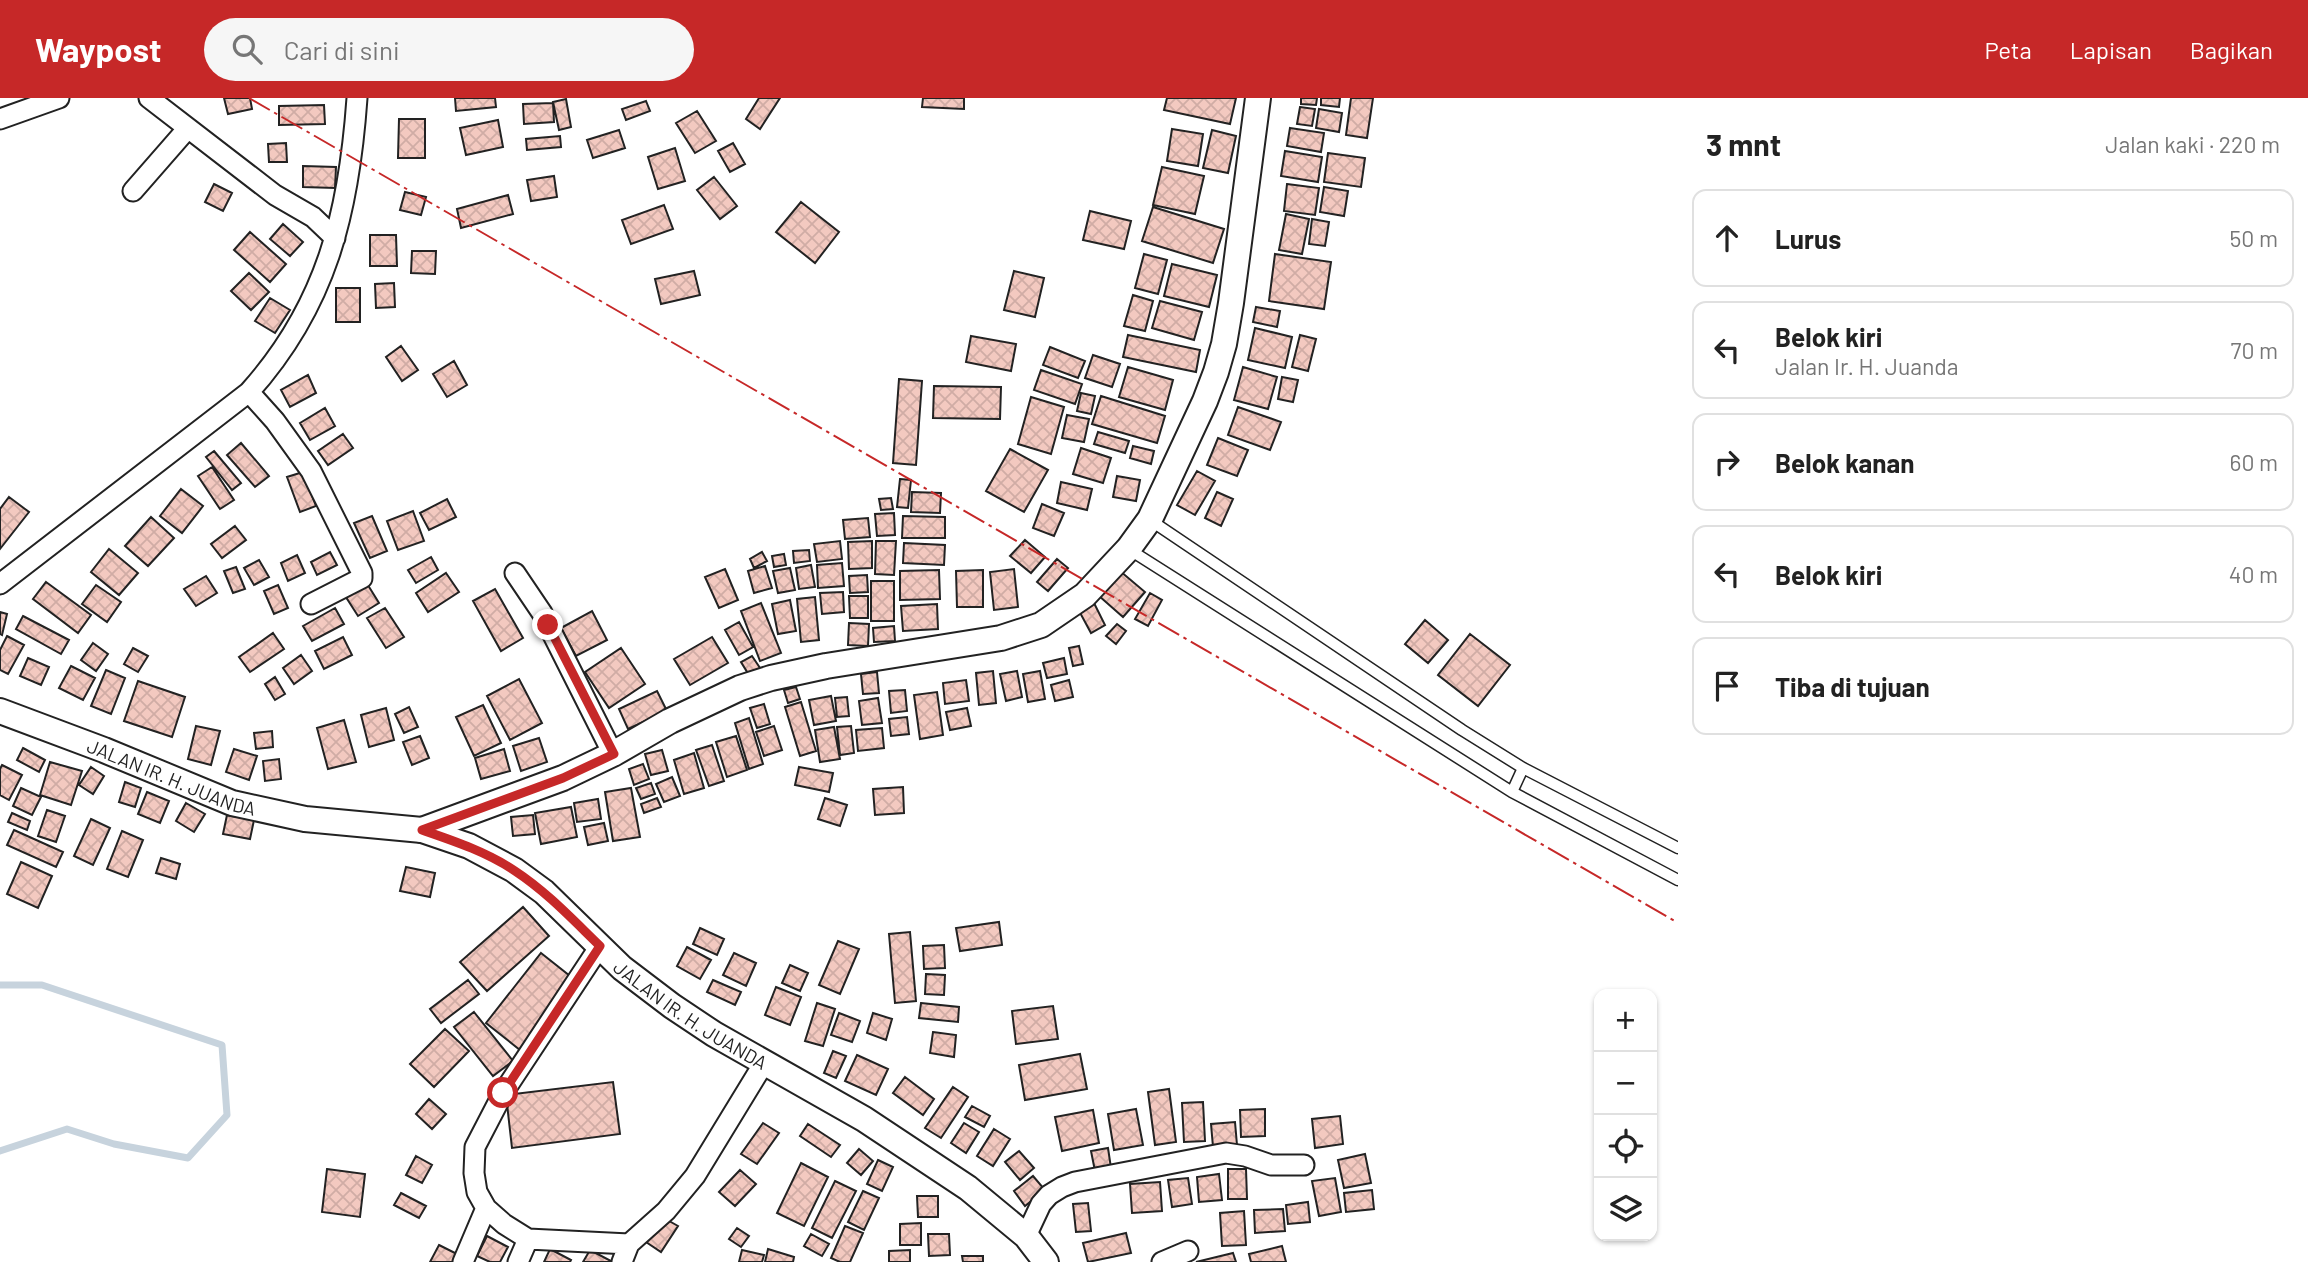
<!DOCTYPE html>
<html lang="id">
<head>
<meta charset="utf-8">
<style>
	:root { --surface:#fff; --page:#f6f6f6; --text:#222; --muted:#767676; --line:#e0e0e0; --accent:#c62828 }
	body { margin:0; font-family:Barlow,sans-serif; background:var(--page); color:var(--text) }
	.controls { position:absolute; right:21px; bottom:21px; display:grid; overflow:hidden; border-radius:14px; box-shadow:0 2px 5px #0004 }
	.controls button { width:63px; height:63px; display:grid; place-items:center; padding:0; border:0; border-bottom:2px solid var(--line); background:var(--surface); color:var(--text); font:35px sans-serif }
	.stop { position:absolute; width:21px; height:21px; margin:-16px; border:5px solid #c62828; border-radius:50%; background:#fff }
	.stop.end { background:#c62828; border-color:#fff; box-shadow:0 2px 7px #0008 }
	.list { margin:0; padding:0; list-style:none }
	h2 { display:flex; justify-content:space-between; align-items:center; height:91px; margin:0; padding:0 28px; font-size:30px }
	h2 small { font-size:23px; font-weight:400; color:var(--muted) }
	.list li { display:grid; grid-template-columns:46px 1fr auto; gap:21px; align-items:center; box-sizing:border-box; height:98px; margin:0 14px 14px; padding:0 14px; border:2px solid var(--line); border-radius:14px }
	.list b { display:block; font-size:26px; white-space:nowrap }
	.list p { margin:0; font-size:23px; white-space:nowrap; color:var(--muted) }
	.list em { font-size:23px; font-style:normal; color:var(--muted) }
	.icon { flex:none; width:38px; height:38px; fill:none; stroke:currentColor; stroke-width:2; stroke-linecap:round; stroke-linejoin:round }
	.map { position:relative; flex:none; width:1678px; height:1164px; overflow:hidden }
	header { display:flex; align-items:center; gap:42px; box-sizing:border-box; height:98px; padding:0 35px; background:var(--accent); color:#fff }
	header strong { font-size:33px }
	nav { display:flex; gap:38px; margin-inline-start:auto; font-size:24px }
	.search { width:490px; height:63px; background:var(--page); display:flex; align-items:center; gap:18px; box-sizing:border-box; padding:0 24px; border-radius:38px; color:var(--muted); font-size:26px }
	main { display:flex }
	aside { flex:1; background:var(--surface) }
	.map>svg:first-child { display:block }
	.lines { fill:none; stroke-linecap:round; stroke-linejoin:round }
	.stream { stroke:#c7d3dd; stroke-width:7 }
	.building { fill:url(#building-cross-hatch); stroke:#222; stroke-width:2 }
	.service-casing { stroke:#222; stroke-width:13 }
	.minor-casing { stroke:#222; stroke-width:23 }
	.tertiary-casing { stroke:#222; stroke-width:28 }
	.service { stroke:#fff; stroke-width:10 }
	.minor { stroke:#fff; stroke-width:19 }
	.tertiary { stroke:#fff; stroke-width:24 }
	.power { stroke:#c62828; stroke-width:2; stroke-dasharray:24 5 3.5 5; stroke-linecap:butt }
	.route { stroke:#c62828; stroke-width:9 }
	.labels { text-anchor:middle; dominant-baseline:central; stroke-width:5; stroke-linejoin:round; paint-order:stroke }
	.street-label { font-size:19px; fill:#222; stroke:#fff }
</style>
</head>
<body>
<header>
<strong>Waypost</strong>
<div class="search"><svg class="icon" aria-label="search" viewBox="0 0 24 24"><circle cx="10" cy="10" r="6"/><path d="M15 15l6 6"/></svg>Cari di sini</div>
<nav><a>Peta</a><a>Lapisan</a><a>Bagikan</a></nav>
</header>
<main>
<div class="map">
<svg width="1678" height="1164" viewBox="0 0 1678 1164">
	<defs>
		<pattern id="building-cross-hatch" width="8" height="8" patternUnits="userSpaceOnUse" patternTransform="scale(1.75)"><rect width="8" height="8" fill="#f3c9c0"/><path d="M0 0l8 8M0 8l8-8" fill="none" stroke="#d0aca5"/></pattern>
	</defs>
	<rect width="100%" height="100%" fill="#fff"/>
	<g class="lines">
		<path class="stream" d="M0 887H42L222 947 227 1017 188 1060 114 1046 67 1031 0 1053"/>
	</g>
	<path class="building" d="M224 0H250L252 11 228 16Z
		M455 0H495L496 9 456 13Z
		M759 0H780L760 31 746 21Z
		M923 0H964V11L922 9Z
		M1167 0H1236L1230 26 1164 12Z
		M1301 0H1317L1316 7 1301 6Z
		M1321 0H1340L1339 9 1321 7Z
		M1351 0H1373L1367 40 1346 37Z
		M566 1 571 29 559 32 553 4Z
		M646 3 650 13 626 22 622 11Z
		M553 5 554 24 524 26 523 6Z
		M324 7 325 26 279 27V8Z
		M1300 9 1315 11 1312 28 1297 26Z
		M1319 11 1342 15 1339 34 1316 30Z
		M697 13 716 43 695 55 676 25Z
		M399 21H425V60H398Z
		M498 22 503 49 466 57 460 30Z
		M1290 30 1324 35 1321 54 1287 48Z
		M1172 31 1203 36 1198 68 1167 63Z
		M619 32 625 50 593 60 587 42Z
		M1212 32 1236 38 1228 75 1203 70Z
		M560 38 561 49 527 52 526 41Z
		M286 45 287 64H269L268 46Z
		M733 45 745 66 730 74 718 53Z
		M675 50 685 83 658 91 648 59Z
		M1285 53 1322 59 1318 84 1281 78Z
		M1328 55 1365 60 1361 89 1324 84Z
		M303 68 336 69 335 90 303 89Z
		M1162 69 1204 78 1195 116 1153 107Z
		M554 78 557 99 531 103 527 82Z
		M714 79 737 108 720 121 697 92Z
		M214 86 232 95 223 113 205 104Z
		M1287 86 1319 90 1315 117 1284 113Z
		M1324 89 1348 93 1344 118 1320 114Z
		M405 94 426 99 421 117 400 112Z
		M508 97 513 116 461 130 457 111Z
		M801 104 839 134 815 165 776 134Z
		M664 107 673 131 631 146 622 122Z
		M1153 109 1224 131 1213 165 1142 143Z
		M1090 113 1131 123 1124 151 1083 142Z
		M1286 116 1309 121 1302 156 1279 152Z
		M1312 121 1329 124 1325 148 1309 146Z
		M283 126 303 144 290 158 270 141Z
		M250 134 286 166 270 184 234 152Z
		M370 137H396L397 168H370Z
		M412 153H436L435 176 411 175Z
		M1144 156 1167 162 1158 196 1135 190Z
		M1275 156 1331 164 1324 211 1269 203Z
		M1172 166 1217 177 1209 209 1164 198Z
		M694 173 700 197 661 206 655 181Z
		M1014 173 1044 180 1035 219 1004 212Z
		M249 175 269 194 251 212 231 193Z
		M394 185 395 209 376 210 375 186Z
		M336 190H360V224H336Z
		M1133 197 1153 203 1145 233 1124 228Z
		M270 200 290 212 275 235 255 223Z
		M1160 203 1202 214 1194 242 1152 230Z
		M1256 209 1280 213 1277 229 1253 224Z
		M1255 230 1292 239 1285 270 1248 262Z
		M1128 237 1200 252 1196 274 1123 259Z
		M1300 237 1316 241 1308 273 1292 269Z
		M971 238 1016 246 1011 273 966 264Z
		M401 248 418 272 402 283 386 259Z
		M1050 249 1085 263 1078 280 1043 267Z
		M1093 257 1120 266 1112 289 1085 280Z
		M454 263 467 287 447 299 433 276Z
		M1128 269 1173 282 1165 312 1119 299Z
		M1243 269 1277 279 1268 311 1234 302Z
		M1041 272 1082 286 1075 306 1034 292Z
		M308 277 316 295 290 309 281 292Z
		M1282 279 1298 282 1293 304 1278 301Z
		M899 281 922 283 916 367 893 365Z
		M934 288 1001 289 1000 321 933 320Z
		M1081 295 1095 298 1091 316 1077 313Z
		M1101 298 1165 318 1157 345 1092 326Z
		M1031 299 1064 309 1051 356 1018 346Z
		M1238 309 1281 324 1270 352 1228 337Z
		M325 310 335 328 310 342 300 325Z
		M1067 317 1089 321 1084 344 1062 340Z
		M1098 334 1129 343 1125 355 1094 346Z
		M343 336 353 350 328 367 318 353Z
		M1218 340 1248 352 1237 378 1207 367Z
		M241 345 269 378 255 389 227 357Z
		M1133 348 1154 353 1151 366 1130 360Z
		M1081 350 1111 360 1103 385 1073 376Z
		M1010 351 1048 372 1024 414 986 393Z
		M214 353 241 385 232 392 206 359Z
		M212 369 234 402 220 411 198 378Z
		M1197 373 1215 383 1195 417 1177 407Z
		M303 374 316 408 300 414 287 379Z
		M1117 378 1140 382 1136 403 1113 399Z
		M900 381 911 382 908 410 897 409Z
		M1061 384 1092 391 1087 412 1057 405Z
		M181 391 203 408 182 435 160 418Z
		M912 394 941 395 940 415 911 414Z
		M1217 394 1233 401 1221 428 1205 420Z
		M9 399 29 414 0 451V411Z
		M891 400 893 411 881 412 879 401Z
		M447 401 456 419 429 432 420 415Z
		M1042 406 1064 415 1054 438 1033 430Z
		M413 413 424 443 398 452 387 423Z
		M894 415 895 437 877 438 875 416Z
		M372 418 387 453 370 460 354 425Z
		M903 418 945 419V440H902Z
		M151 419 174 440 148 468 125 448Z
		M868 420 870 439 845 441 843 422Z
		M235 428 246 442 222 460 211 446Z
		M1025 442 1045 459 1031 475 1010 458Z
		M840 443 842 461 817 464 814 446Z
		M872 443V470L849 471 848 444Z
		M876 443H896L894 477 875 476Z
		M904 445 945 447 944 467 903 465Z
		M109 451 138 475 119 497 91 474Z
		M809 452 810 463 794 465 793 453Z
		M330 454 337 467 317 477 311 464Z
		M762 454 767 463 754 470 750 461Z
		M784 456 786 467 774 469 772 458Z
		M297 457 305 475 288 483 281 465Z
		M431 459 438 472 416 485 408 472Z
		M1057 461 1068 470 1048 493 1037 484Z
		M259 462 269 479 254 487 244 470Z
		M842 465 844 488 818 490 817 467Z
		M811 467 815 489 799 491 796 470Z
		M765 468 772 490 754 495 748 473Z
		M236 469 245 491 233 495 224 473Z
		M790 470 795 492 778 495 773 473Z
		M725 471 738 502 719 510 705 479Z
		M1014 471 1018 509 994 512 990 474Z
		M939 472 940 501 900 502V473Z
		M983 472V509H957L956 473Z
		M1120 473 1145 494 1123 519 1099 498Z
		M446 475 459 494 428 514 416 495Z
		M867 477 868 494 850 495 849 478Z
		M206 478 217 495 196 508 184 491Z
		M871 483H894V523H871Z
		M46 484 91 517 78 535 33 501Z
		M366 484 379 505 358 518 344 496Z
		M96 487 121 504 107 524 82 506Z
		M278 487 288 510 274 516 264 493Z
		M495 491 523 540 501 553 473 503Z
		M843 494 844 514 822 516 820 495Z
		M1150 495 1162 502 1148 528 1135 521Z
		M849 498H868V520H850Z
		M815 499 819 542 801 544 797 501Z
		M790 502 796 533 778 536 772 506Z
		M1093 503 1105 527 1091 535 1078 511Z
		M761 505 781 555 760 563 741 513Z
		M937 506 938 531 903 533 901 508Z
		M335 510 344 526 312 543 303 528Z
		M385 510 404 539 386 550 367 520Z
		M592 513 607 542 576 558 561 530Z
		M0 514 7 516 2 537 0 536Z
		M23 518 69 542 61 556 16 531Z
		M1425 522 1448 542 1428 565 1405 546Z
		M739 524 753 549 739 557 725 532Z
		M849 525 869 526 868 548 848 547Z
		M1117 526 1126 533 1116 546 1106 538Z
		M894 528 895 543 874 544 873 530Z
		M273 535 284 551 250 574 239 559Z
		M1470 536 1510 567 1478 608 1438 577Z
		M7 538 24 547 8 576 0 572V552Z
		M343 539 352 557 324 571 315 553Z
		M712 539 728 565 690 587 674 561Z
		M93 545 108 556 96 573 81 562Z
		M1079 548 1083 566 1073 568 1069 550Z
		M133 550 148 558 138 574 124 566Z
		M621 550 645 586 609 610 585 574Z
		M301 557 312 573 294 586 283 570Z
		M752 558 760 570 749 577 741 564Z
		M28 560 49 569 41 587 20 578Z
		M1064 560 1067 576 1047 580 1043 565Z
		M71 568 95 580 83 602 59 590Z
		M106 572 125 580 111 616 91 608Z
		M993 573 996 605 979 607 976 575Z
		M1017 573 1022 599 1006 603 1000 576Z
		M1040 573 1045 601 1028 604 1023 576Z
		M877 574 879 595 863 596 861 576Z
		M275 579 285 596 275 602 265 586Z
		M519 581 542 625 510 642 487 598Z
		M966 582 969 603 945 606 943 585Z
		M1069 582 1073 599 1055 603 1051 587Z
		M138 583 185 599 172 639 124 623Z
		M796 589 800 601 788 605 784 592Z
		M905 592 907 613 891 615 889 593Z
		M657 593 667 613 628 631 619 611Z
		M937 594 943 637 920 641 914 597Z
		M831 598 836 623 814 627 809 602Z
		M847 599 849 618 837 619 835 600Z
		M878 600 882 625 862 627 859 603Z
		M801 604 816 653 800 658 785 609Z
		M764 606 770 626 757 630 750 610Z
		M483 607 501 645 474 658 456 619Z
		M409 609 418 629 404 635 395 616Z
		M386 610 394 642 369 649 361 617Z
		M967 610 971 628 950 632 946 614Z
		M907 619 909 636 891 638 889 621Z
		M749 620 763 666 749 671 735 625Z
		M344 622 356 664 328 671 317 630Z
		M196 628 220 633 211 667 188 661Z
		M774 628 782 652 764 658 756 634Z
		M851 628 854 655 840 657 837 629Z
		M834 629 840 661 820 664 815 632Z
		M882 630 884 650 858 653 856 632Z
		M272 633 273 649 256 651 254 635Z
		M420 638 429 660 412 667 403 644Z
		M736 638 747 672 727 679 716 644Z
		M539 640 547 664 521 673 513 648Z
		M712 647 724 683 709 688 696 652Z
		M23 650 45 662 39 674 17 662Z
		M234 651 257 658 249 682 226 674Z
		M504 651 510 673 481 681 475 660Z
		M662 652 668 673 651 677 645 656Z
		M694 655 704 690 684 696 674 662Z
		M279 661 281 681 265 683 263 663Z
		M50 664 82 673 71 707 40 697Z
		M643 666 649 681 634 687 629 671Z
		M2 667 22 677 9 702 0 697V671Z
		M91 669 104 678 93 696 79 687Z
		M799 669 833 675 829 694 795 687Z
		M672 679 680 698 664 704 656 686Z
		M125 684 141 690 135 709 119 704Z
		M651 685 655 696 641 701 636 690Z
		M903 689 904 715 875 717 873 691Z
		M21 690 41 699 32 717 13 708Z
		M631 690 640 739 613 743 605 694Z
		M147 694 169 703 160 725 138 716Z
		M657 700 661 709 644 715 641 706Z
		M825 700 847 707 840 728 818 721Z
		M598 701 601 721 577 724 574 705Z
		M186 705 205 716 194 734 176 723Z
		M571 709 577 739 541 746 535 715Z
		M47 712 65 718 56 744 38 738Z
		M12 715 30 723 27 732 8 724Z
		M227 717 254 722 250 741 223 736Z
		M533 717 535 736 513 738 511 719Z
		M91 721 110 730 93 767 74 758Z
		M604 725 608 743 588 747 584 729Z
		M14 732 63 754 56 769 7 747Z
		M122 733 143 742 128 779 107 771Z
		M161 760 180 766 176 781 156 775Z
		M21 764 52 778 38 810 7 796Z
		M406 769 435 775 430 799 400 793Z
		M523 809 549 838 487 893 460 864Z
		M999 824 1002 847 960 853 956 830Z
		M700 830 724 841 717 857 693 846Z
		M910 834 916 903 895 905 889 836Z
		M838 843 859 851 840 896 819 887Z
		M944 847 945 870 924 871 923 848Z
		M687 849 711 862 700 881 677 868Z
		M541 855 575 882 520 952 486 925Z
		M734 855 756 865 746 888 723 877Z
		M790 867 808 875 800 893 782 885Z
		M926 876 945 877 944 897 925 896Z
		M468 882 479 896 441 925 430 911Z
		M713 882 741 894 735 907 707 894Z
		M776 889 801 899 790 927 765 917Z
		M817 905 835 911 823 948 805 943Z
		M921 905 959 909 958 924 919 920Z
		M1053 908 1058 941 1016 946 1012 913Z
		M474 914 513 963 493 978 454 929Z
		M839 915 860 923 852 944 831 937Z
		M873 915 892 921 886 942 867 935Z
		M445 931 469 953 434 989 410 966Z
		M933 934 956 937 954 959 930 955Z
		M833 953 846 958 836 980 824 975Z
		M1080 956 1087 991 1025 1002 1019 967Z
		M857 957 888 971 876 997 845 983Z
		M905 979 934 1001 923 1017 893 995Z
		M613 984 620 1036 512 1050 506 997Z
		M953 989 968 999 941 1040 925 1030Z
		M1169 991 1176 1044 1155 1047 1148 994Z
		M429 1001 446 1016 432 1031 416 1016Z
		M1203 1004 1205 1043 1184 1044 1182 1005Z
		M972 1008 990 1018 984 1029 965 1019Z
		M1136 1011 1143 1047 1114 1052 1108 1016Z
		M1265 1011V1038L1241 1039 1240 1012Z
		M1093 1012 1099 1045 1062 1053 1055 1019Z
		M1340 1018 1343 1046 1315 1050 1312 1021Z
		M1235 1024 1237 1047 1213 1049 1211 1026Z
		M763 1025 779 1035 757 1066 741 1056Z
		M964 1025 979 1034 966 1055 951 1045Z
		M808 1026 840 1047 831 1059 800 1038Z
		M994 1031 1010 1041 993 1068 977 1058Z
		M1108 1050 1111 1070 1095 1073 1091 1053Z
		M859 1051 873 1063 861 1077 847 1065Z
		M1019 1053 1034 1070 1020 1082 1005 1064Z
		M1365 1056 1371 1085 1344 1090 1338 1062Z
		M416 1058 432 1067 422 1085 406 1077Z
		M878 1062 893 1069 882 1093 867 1086Z
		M801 1065 828 1079 804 1128 777 1115Z
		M327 1071 365 1076 360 1119 322 1114Z
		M1228 1071H1246L1247 1101H1228Z
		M740 1072 756 1086 735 1108 719 1094Z
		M1219 1076 1222 1102 1199 1104 1197 1079Z
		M1033 1078 1045 1092 1025 1108 1014 1093Z
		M1188 1080 1192 1106 1172 1109 1168 1082Z
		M1335 1080 1341 1114 1319 1118 1312 1083Z
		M835 1083 856 1093 832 1140 812 1130Z
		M1160 1084 1162 1113 1132 1115 1130 1086Z
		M1372 1092 1374 1111 1346 1114 1344 1095Z
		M863 1093 879 1100 864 1132 848 1124Z
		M401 1095 426 1108 419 1120 394 1107Z
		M917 1098H938V1119H918Z
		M1308 1104 1310 1124 1288 1126 1286 1107Z
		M1088 1105 1091 1133 1076 1134 1073 1106Z
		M1283 1111 1285 1133 1255 1135 1254 1112Z
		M1244 1113 1246 1147 1222 1148 1220 1115Z
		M662 1119 678 1128 661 1154 646 1144Z
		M921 1125V1147H900V1126Z
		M845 1128 863 1135 850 1164H840L831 1160Z
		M737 1130 749 1138 741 1149 729 1141Z
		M1126 1135 1131 1155 1088 1164 1083 1145Z
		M811 1136 829 1146 822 1158 804 1148Z
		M928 1136H949L950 1157 929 1158Z
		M487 1138 508 1149 500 1164H490L477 1158Z
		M439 1147 459 1157 456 1164H430Z
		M1282 1148 1286 1164H1251L1249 1156Z
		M550 1151 571 1162 570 1164H544Z
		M768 1151 794 1159 793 1164H765Z
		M590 1152 611 1163 610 1164H583Z
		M742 1152 764 1157 762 1164H739Z
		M910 1152V1164H889V1153Z
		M1233 1155 1236 1164H1196Z
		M962 1158H983V1164H963Z"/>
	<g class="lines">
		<g class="service-casing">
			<path id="service" d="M1150 422 1462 632 1523 670 1678 750
				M1130 452 1512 694 1678 782
				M1512 694 1523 670"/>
		</g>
		<g class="minor-casing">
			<path id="minor" d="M149 0 275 97 313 119 335 140
				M0 21 59 0
				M133 93 188 30
				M249 294 275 323 311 373 362 475V480L311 506
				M515 475 542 515 613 656
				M0 486 249 294C327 207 349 114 357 0
				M600 848 503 995 475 1049 474 1075 477 1094 486 1110 504 1126 528 1141 629 1146
				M1026 1138 1041 1106 1049 1097 1062 1089 1075 1084 1226 1055 1245 1058 1271 1067H1304
				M463 1164 486 1110
				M518 1164 528 1141
				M622 1164 629 1146 666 1113 695 1078 764 965
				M1162 1164 1188 1153"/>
		</g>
		<g class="tertiary-casing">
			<g id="tertiary">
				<path id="s1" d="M0 613 104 652 232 705 305 721 422 732 469 748 514 772 544 794 622 870 672 908 714 936 864 1021 968 1090 1026 1138 1046 1164"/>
				<path d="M422 732 563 680 613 656 670 623 740 590 771 580 826 568 1001 540 1041 527 1085 497 1129 450 1150 421 1205 303 1216 274 1224 246 1231 205 1258 0"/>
			</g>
		</g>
		<use href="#service" class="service"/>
		<use href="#minor" class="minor"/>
		<use href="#tertiary" class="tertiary"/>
		<path class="power" d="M249 0 1678 825"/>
	</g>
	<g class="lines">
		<path class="route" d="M503 995 600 848C573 822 547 794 515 773 487 754 454 743 422 732L563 680 614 656 548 527"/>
	</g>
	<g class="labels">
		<g class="street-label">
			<text stroke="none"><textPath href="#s1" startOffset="184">JALAN IR. H. JUANDA</textPath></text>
			<text stroke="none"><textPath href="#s1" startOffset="772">JALAN IR. H. JUANDA</textPath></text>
		</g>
	</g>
</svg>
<div class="controls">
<button>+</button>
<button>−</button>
<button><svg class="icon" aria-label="locate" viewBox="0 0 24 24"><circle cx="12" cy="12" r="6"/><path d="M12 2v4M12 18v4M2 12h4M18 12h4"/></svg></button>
<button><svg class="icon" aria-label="layers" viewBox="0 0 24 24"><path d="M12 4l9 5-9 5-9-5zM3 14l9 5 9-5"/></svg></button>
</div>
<div class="stop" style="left:503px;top:995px"></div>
<div class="stop end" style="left:548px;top:527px"></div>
</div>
<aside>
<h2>3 mnt<small>Jalan kaki · 220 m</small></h2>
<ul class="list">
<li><svg class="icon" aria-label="ahead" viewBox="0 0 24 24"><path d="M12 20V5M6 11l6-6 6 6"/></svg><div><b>Lurus</b></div><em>50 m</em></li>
<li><svg class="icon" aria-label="left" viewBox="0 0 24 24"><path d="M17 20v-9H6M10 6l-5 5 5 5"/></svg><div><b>Belok kiri</b><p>Jalan Ir. H. Juanda</p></div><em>70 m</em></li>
<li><svg class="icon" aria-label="right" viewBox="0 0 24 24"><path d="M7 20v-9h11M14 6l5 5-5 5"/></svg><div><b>Belok kanan</b></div><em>60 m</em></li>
<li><svg class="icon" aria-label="left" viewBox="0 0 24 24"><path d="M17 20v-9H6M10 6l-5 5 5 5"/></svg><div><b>Belok kiri</b></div><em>40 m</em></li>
<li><svg class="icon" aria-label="arrive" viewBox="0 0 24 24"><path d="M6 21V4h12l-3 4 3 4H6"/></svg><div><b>Tiba di tujuan</b></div></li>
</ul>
</aside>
</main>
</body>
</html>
